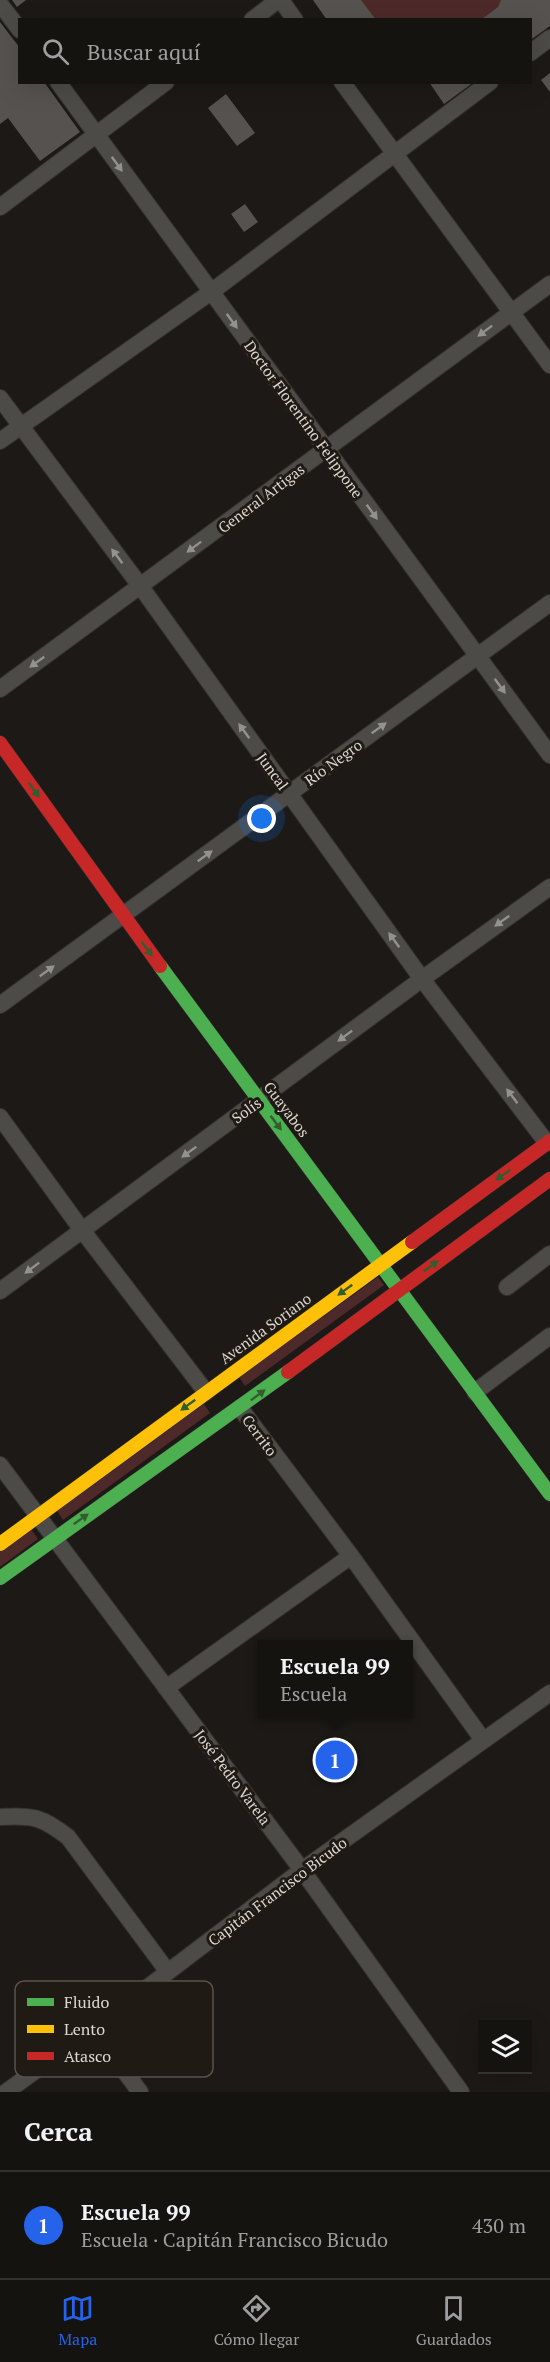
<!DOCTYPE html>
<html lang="es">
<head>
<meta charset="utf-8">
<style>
	:root { --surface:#151310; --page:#22201e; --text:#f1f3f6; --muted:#9d9e9f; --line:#343230; --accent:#2563eb }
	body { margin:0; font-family:"PT Serif",serif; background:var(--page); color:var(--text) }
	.controls { position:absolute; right:18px; bottom:18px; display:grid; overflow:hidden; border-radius:0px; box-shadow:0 6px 24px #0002 }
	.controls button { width:54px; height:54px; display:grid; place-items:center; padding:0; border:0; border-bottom:2px solid var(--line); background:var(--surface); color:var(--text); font:30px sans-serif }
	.you { position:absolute; left:262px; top:819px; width:21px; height:21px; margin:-15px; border:4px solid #fff; border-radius:50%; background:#1a73e8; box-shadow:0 0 0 9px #1a73e833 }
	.badge { display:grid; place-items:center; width:39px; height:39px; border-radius:50%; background:var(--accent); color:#fff; font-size:20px; font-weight:700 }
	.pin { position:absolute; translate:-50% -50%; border:3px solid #fff; box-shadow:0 2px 6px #0006 }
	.popup { position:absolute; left:257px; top:1640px; width:156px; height:78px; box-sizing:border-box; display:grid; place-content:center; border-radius:0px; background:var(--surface); filter:drop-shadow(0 2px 4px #0005); font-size:20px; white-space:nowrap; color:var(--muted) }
	.popup b { font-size:22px; color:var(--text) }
	.popup::after { content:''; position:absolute; left:50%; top:100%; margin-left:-12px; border:12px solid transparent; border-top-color:var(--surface) }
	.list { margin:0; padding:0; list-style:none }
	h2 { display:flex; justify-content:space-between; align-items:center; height:78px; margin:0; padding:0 24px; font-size:26px }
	h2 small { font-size:20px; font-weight:400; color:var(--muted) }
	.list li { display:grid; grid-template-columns:39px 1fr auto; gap:18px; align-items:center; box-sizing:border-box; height:108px; padding:0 24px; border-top:2px solid var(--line) }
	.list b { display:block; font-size:22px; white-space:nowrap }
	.list p { margin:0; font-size:20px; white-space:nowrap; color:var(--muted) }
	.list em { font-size:20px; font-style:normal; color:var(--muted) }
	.icon { flex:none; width:33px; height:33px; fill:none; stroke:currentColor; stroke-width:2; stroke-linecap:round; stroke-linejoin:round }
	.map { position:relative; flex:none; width:550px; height:2092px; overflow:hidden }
	.search { position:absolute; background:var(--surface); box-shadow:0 6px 24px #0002; left:18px; right:18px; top:18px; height:66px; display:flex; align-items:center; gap:15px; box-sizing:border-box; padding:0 21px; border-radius:0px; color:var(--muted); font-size:22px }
	.sheet { height:186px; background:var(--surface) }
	nav { display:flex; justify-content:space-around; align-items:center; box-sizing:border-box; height:84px; border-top:2px solid var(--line); background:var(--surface); font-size:16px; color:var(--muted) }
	nav a { display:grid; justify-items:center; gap:3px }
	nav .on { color:var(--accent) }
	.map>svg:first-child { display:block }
	.green { fill:#4e2929 }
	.building { fill:#55524f }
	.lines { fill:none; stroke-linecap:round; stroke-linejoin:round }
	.street-casing { stroke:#353230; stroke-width:18 }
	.fast-casing { stroke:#353230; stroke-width:15 }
	.slow-casing { stroke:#353230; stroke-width:15 }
	.jam-casing { stroke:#353230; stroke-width:15 }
	.street { stroke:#4d4b48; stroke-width:16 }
	.fast { stroke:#4caf50; stroke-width:14 }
	.slow { stroke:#ffc107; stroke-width:14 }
	.jam { stroke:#c62828; stroke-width:14 }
	.oneway { fill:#94928e }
	.oneway2 { fill:#335d2e }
	.labels { text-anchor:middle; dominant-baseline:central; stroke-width:6; stroke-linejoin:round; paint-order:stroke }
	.street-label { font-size:15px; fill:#dbd8d3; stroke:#1f1a13 }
	.key { fill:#1f1a13; stroke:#57534d; stroke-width:1.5 }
	.key-label { font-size:16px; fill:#dbd8d3 }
</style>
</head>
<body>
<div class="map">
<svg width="550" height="2092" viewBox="0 0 550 2092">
	<rect width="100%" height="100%" fill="#1c1916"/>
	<path class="green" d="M313 0H550V26L531 40 530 20 327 19Z
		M378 1277 384 1285 245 1386 239 1377Z
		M204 1404 210 1413 63 1520 57 1511Z
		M31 1529 38 1539 0 1567V1552Z"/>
	<path class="building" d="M12 0H26L17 7Z
		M313 0H361L376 20H327Z
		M501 0H550V26L530 40V20H481L498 7Z
		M0 22 20 48V82H44L80 132 40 161 8 118 0 124Z
		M550 73V92L541 80Z
		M429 82H474L444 104Z
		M226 94 255 133 237 146 208 108Z
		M245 204 258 222 244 232 231 214Z"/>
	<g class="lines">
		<g class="street-casing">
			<path id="street" d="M281 0 295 20
				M0 4 20 30
				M252 20 278 0
				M530 53 550 38
				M58 82 550 755
				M342 82 550 365
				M0 207 166 82
				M0 398 141 587 422 979 547 1143
				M0 441 211 292 490 82
				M0 689 550 284
				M0 1005 550 603
				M0 1117 82 1230 206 1392
				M507 1287 550 1254
				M0 1291 422 979 550 887
				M475 1392 550 1336
				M240 1408 351 1556 483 1740
				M0 1465 302 1870 461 2092
				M166 1688 351 1556
				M0 1817C33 1815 42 1817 68 1837L168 1972
				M93 2029 140 2092
				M6 2092 93 2029 302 1870 550 1693"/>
		</g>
		<g class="fast-casing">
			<path id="fast" d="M160 966 550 1494
				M0 1578 288 1372"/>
		</g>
		<g class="slow-casing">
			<path id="slow" d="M0 1544 412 1242"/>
		</g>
		<g class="jam-casing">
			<path id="jam" d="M0 743 160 966
				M412 1242 550 1141
				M288 1372 550 1179"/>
		</g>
		<use href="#street" class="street"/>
		<use href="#fast" class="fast"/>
		<use href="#slow" class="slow"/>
		<use href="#jam" class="jam"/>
	</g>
	<defs><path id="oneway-solid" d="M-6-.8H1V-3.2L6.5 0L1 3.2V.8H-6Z" transform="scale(1.5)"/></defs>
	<g class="oneway">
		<use href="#oneway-solid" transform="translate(117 164) rotate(54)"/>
		<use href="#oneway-solid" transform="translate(232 321) rotate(54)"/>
		<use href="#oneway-solid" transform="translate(485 331) rotate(143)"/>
		<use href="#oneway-solid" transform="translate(372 512) rotate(54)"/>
		<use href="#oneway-solid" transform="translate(194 547) rotate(143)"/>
		<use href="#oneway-solid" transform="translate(117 556) rotate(-127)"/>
		<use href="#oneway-solid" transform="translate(37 662) rotate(144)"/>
		<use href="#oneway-solid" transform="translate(500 686) rotate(54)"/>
		<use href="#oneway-solid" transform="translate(379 728) rotate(-36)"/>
		<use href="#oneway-solid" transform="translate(244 731) rotate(-126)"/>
		<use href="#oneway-solid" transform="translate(205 856) rotate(-36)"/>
		<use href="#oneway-solid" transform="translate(502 921) rotate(144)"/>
		<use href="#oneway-solid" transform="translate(394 940) rotate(-126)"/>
		<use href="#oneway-solid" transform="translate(47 971) rotate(-36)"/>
		<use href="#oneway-solid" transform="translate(345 1036) rotate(143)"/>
		<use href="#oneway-solid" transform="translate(512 1096) rotate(-127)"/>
		<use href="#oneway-solid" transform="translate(189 1152) rotate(144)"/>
		<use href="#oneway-solid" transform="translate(32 1268) rotate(143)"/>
	</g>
	<g class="oneway2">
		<use href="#oneway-solid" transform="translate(34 790) rotate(55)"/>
		<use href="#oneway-solid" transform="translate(147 949) rotate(54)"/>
		<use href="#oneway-solid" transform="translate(276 1123) rotate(53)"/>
		<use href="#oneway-solid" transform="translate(503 1175) rotate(144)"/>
		<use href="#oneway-solid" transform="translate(431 1266) rotate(-36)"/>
		<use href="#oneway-solid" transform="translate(345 1290) rotate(144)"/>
		<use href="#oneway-solid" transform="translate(258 1395) rotate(-37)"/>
		<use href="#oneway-solid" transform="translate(188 1405) rotate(144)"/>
		<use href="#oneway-solid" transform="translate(81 1519) rotate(-35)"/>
	</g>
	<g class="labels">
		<g class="street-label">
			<text transform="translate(304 419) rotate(54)">Doctor Florentino Felippone</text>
			<text transform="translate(261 498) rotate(-37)">General Artigas</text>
			<text transform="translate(333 762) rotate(-36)">Río Negro</text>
			<text transform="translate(273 771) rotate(54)">Juncal</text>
			<text transform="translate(287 1109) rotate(53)">Guayabos</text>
			<text transform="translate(246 1110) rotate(-36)">Solís</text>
			<text transform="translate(265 1328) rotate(-36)">Avenida Soriano</text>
			<text transform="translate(260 1435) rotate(53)">Cerrito</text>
			<text transform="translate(233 1777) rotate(53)">José Pedro Varela</text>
			<text transform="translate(277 1891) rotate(-37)">Capitán Francisco Bicudo</text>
		</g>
	</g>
	<rect x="15" y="1981" width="198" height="96" rx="9" class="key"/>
	<rect x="27" y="1998" width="27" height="8" fill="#4caf50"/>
	<rect x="27" y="2025" width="27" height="8" fill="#ffc107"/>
	<rect x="27" y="2052" width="27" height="8" fill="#c62828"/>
	<g class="key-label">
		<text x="64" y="2008">Fluido</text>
		<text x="64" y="2035">Lento</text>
		<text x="64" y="2062">Atasco</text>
	</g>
</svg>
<div class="controls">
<button><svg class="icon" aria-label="layers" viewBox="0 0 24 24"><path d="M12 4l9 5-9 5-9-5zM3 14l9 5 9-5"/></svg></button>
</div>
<div class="you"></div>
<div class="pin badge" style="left:335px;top:1760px">1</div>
<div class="popup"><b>Escuela 99</b>Escuela</div>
<div class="search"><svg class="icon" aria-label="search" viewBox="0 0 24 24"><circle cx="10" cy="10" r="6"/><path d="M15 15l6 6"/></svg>Buscar aquí</div>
</div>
<section class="sheet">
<h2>Cerca<small></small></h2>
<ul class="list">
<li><span class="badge">1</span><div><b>Escuela 99</b><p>Escuela · Capitán Francisco Bicudo</p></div><em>430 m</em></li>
</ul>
</section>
<nav>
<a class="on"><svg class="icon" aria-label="map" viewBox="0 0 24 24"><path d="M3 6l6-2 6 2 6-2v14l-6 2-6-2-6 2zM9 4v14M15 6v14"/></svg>Mapa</a>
<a><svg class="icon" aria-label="directions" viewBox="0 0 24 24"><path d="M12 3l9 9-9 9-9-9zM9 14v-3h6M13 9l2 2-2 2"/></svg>Cómo llegar</a>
<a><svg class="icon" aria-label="saved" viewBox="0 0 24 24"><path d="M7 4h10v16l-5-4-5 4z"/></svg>Guardados</a>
</nav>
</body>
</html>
